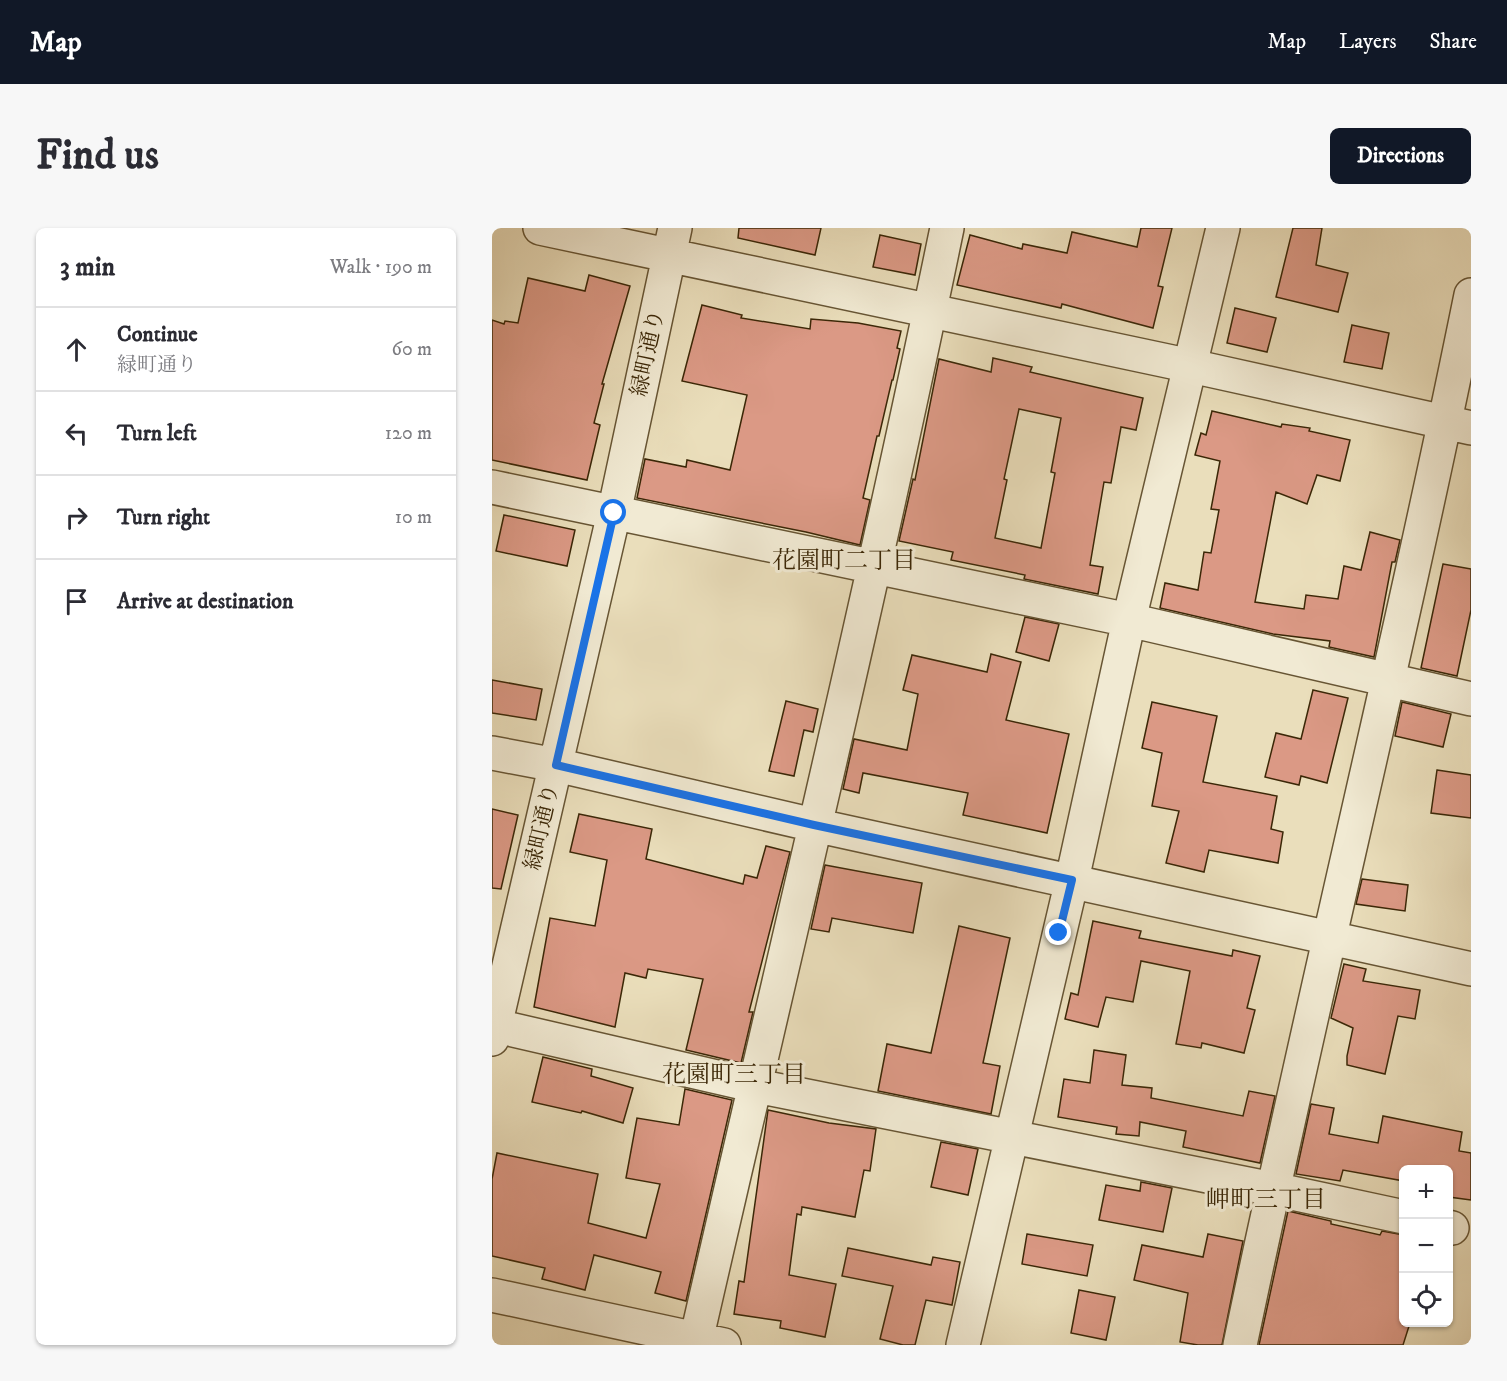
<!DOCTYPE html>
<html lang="en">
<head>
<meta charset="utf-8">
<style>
	:root { --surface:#fff; --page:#f7f7f7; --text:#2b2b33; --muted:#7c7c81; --line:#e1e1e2; --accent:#111827 }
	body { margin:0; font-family:"IM FELL DW Pica","Noto Serif JP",serif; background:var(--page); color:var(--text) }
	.controls { position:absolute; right:18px; bottom:18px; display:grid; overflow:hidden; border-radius:9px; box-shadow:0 2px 4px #0004 }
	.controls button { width:54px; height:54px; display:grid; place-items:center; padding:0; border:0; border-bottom:2px solid var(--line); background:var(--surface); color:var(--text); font:30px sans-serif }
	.stop { position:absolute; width:18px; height:18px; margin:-14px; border:4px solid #1a73e8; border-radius:50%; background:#fff }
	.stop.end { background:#1a73e8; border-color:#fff; box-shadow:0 2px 6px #0008 }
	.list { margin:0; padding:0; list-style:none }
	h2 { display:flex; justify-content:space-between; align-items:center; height:78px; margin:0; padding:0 24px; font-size:26px }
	h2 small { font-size:20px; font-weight:400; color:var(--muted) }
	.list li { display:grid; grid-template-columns:39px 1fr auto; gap:18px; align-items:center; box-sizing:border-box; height:84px; padding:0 24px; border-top:2px solid var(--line) }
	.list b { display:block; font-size:22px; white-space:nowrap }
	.list p { margin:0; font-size:20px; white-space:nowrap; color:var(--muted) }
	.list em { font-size:20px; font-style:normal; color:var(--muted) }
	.icon { flex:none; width:33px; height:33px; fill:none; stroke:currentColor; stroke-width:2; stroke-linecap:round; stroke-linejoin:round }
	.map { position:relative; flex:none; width:979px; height:1117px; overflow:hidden; border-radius:9px }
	header { display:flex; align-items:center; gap:36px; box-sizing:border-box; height:84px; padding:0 30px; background:var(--accent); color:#fff }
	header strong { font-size:28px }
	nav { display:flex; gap:33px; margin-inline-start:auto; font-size:21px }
	.intro { display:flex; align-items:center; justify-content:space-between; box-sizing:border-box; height:144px; padding:0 36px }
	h1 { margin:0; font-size:42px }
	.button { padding:15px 27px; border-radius:9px; background:var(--accent); color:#fff; font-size:21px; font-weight:700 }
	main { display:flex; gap:36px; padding:0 36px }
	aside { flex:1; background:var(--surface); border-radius:9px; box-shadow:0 2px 4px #0004 }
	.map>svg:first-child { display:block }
	.building { fill:#db9985; stroke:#3b2707; stroke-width:1.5; fill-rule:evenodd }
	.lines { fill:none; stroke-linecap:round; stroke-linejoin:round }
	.minor-casing { stroke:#675534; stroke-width:36 }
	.minor { stroke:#f1ead3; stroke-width:33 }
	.route { stroke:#1a73e8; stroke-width:8 }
	.labels { text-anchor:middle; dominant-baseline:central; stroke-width:6; stroke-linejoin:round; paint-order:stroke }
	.street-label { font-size:22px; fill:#3b2707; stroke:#f1ead3 }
	.neighbourhood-label { font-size:24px; fill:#3b2707; stroke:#f1ead3 }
</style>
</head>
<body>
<header>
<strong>Map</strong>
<nav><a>Map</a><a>Layers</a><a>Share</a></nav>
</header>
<div class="intro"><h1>Find us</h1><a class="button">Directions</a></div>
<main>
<aside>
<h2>3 min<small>Walk · 190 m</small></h2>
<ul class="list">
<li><svg class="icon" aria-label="ahead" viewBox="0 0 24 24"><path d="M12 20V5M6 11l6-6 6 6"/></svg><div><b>Continue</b><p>緑町通り</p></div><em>60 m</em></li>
<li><svg class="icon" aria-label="left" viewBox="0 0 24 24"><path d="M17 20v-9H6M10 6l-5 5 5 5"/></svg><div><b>Turn left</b></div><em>120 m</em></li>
<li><svg class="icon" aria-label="right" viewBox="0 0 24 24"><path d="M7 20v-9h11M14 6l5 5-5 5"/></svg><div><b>Turn right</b></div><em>10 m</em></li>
<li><svg class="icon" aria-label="arrive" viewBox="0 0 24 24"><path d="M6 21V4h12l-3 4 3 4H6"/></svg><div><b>Arrive at destination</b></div></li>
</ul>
</aside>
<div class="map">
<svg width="979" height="1117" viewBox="0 0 979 1117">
	<rect width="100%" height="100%" fill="#eadebb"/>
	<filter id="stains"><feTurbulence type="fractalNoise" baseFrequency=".00333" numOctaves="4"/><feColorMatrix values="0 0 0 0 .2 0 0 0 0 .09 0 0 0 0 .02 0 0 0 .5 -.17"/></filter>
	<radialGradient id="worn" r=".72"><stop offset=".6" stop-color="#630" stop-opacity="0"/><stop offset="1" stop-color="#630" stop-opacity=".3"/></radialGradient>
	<path class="building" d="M247 0H329L323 27 246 10Z
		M649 0H680L666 58 671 59 661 100 570 76 569 80 465 57 478 7 530 21 531 16 575 25 580 4 645 19Z
		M801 0H830L824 37 856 45 846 84 784 69Z
		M388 7 429 16 423 47 381 39Z
		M97 47 138 58 110 156H112L102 195 108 197 95 252 0 232V92L12 96 13 93 26 95 36 50 93 63Z
		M210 77 250 87 249 90 318 101 319 91 366 95 409 103 405 120 408 121 401 152H400L387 208H385L371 270 378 272 368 317 314 304 145 270 153 231 194 239 195 232 238 242 255 167 190 153Z
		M743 80 784 90 775 124 735 115Z
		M860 97 897 105 890 141 852 134Z
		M501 130 540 139 538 144 651 170 644 202 629 199 619 255 612 254 598 337 611 339 606 366 532 351 533 347 459 332 461 324 407 313 421 251 423 252 447 131 499 144ZM527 181 569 190 559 244 563 245 549 320 503 310 515 252 512 251Z
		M720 183 789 199 790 196 818 200 817 203 858 212 848 253 825 247 815 276 784 264 763 374 812 381 814 367 846 371 852 338 869 342 878 304 908 312 903 334H900L882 429 837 419 838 413 781 406 668 380 673 355 706 362 712 324 719 325 727 282 719 281 728 233 703 227 709 205 714 207Z
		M12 287 83 302 75 338 4 323Z
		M951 336 979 341V382L965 448 929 440Z
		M533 389 567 396 557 433 524 424Z
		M499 426 529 434 514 492 577 506 555 605 471 587 476 565 371 545 367 565 351 561 362 511 415 522 426 466 411 462 420 427 495 444Z
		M0 452 50 461 44 492 0 485Z
		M821 462 856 470 835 555 809 548 807 557 773 549 784 505 809 511Z
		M294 473 326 481 321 504 312 502 302 548 277 543Z
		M660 474 725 488 711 554 785 568 779 601 791 604 786 635 717 622 712 644 674 635 687 583 660 578 670 525 650 520Z
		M910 474 959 486 951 519 903 508Z
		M945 542 979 547V590L939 585Z
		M0 581 26 587 9 661 0 660Z
		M87 586 160 601 154 631 251 656 253 647 265 650 274 618 298 624 257 784H261L249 835 194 822 211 751 156 741 154 750 133 745 123 799 42 779 58 690 103 698 115 632 78 624Z
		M333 637 430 655 421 705 340 690 337 704 319 701Z
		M870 651 916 657 913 683 864 676Z
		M601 693 649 703 647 710 740 728 741 722 768 728 755 780 763 782 752 825 710 815 709 820 684 816 698 743 649 733 641 774 614 769 606 799 573 791 579 765 586 767Z
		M467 698 518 710 491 835 508 838 499 886 386 863 395 816 439 825Z
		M852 736 874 741 871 753 928 762 923 791 906 788 893 846 855 837V828L861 800 839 790Z
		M602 822 634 827 630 857 660 860 659 870 751 888 757 863 783 868 768 935 691 919 694 903 648 894 647 908 624 906 625 899 566 889 572 851 598 855Z
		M51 829 100 841 99 848 141 860 131 895 90 883 89 885 40 874Z
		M193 861 240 872 194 1073 163 1065 169 1044 102 1027 93 1062 50 1051 53 1040 0 1028V951L5 925 106 946 96 995 154 1010 168 956 134 950 145 890 187 897Z
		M819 876 842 880 837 906 886 915 891 888 970 904 967 923 979 925V972L957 969V942H912V953L851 942 848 953 804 946Z
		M276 882 337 895 384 901 378 943 372 942 363 989 310 979 309 987 305 986 297 1047 344 1056 333 1109 288 1100 289 1093 242 1086 247 1053 252 1054Z
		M449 914 486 921 476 967 439 959Z
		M649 954 680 960 671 1004 607 992 614 957 648 963Z
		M796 983 839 993V996L888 1007 890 1003 912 1007V1095H918L911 1117H767Z
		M535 1006 601 1017 595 1048 530 1036Z
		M716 1006 751 1013 730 1117H706L688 1114 696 1065 642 1052 650 1017 711 1029Z
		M356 1020 439 1037 441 1029 468 1034 460 1077 434 1072 423 1117H411L388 1111 401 1058 350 1048Z
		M587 1062 623 1069 614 1112 579 1105Z"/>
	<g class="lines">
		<g class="minor-casing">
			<path id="minor" d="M48 0 699 138 979 200
				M0 259 637 392 979 471
				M0 525 64 537 322 597 979 741
				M0 797 264 858 781 961 912 989
				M0 811 122 285 183 0
				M956 999 960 1000
				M0 1067 232 1117
				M203 1117C288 745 378 374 455 0
				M471 1117 580 652 637 392 731 0
				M748 1117C821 766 908 418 979 67"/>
		</g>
		<use href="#minor" class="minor"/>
	</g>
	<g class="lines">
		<path class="route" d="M122 285 64 537 322 597 580 652 567 705"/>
	</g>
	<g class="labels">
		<g class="street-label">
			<text transform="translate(156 125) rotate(-78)">緑町通り</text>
			<text transform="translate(50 599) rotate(-77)">緑町通り</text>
		</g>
		<g class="neighbourhood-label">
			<text x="352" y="333">花園町二丁目</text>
			<text x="242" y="847">花園町三丁目</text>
			<text x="774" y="972">岬町三丁目</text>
		</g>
	</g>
	<rect width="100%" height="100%" filter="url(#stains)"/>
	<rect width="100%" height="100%" fill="url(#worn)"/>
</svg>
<div class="controls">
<button>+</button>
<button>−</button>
<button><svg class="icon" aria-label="locate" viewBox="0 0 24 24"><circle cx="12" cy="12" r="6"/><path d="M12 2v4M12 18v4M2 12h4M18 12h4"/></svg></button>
</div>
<div class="stop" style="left:122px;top:285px"></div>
<div class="stop end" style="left:567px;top:705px"></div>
</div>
</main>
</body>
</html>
